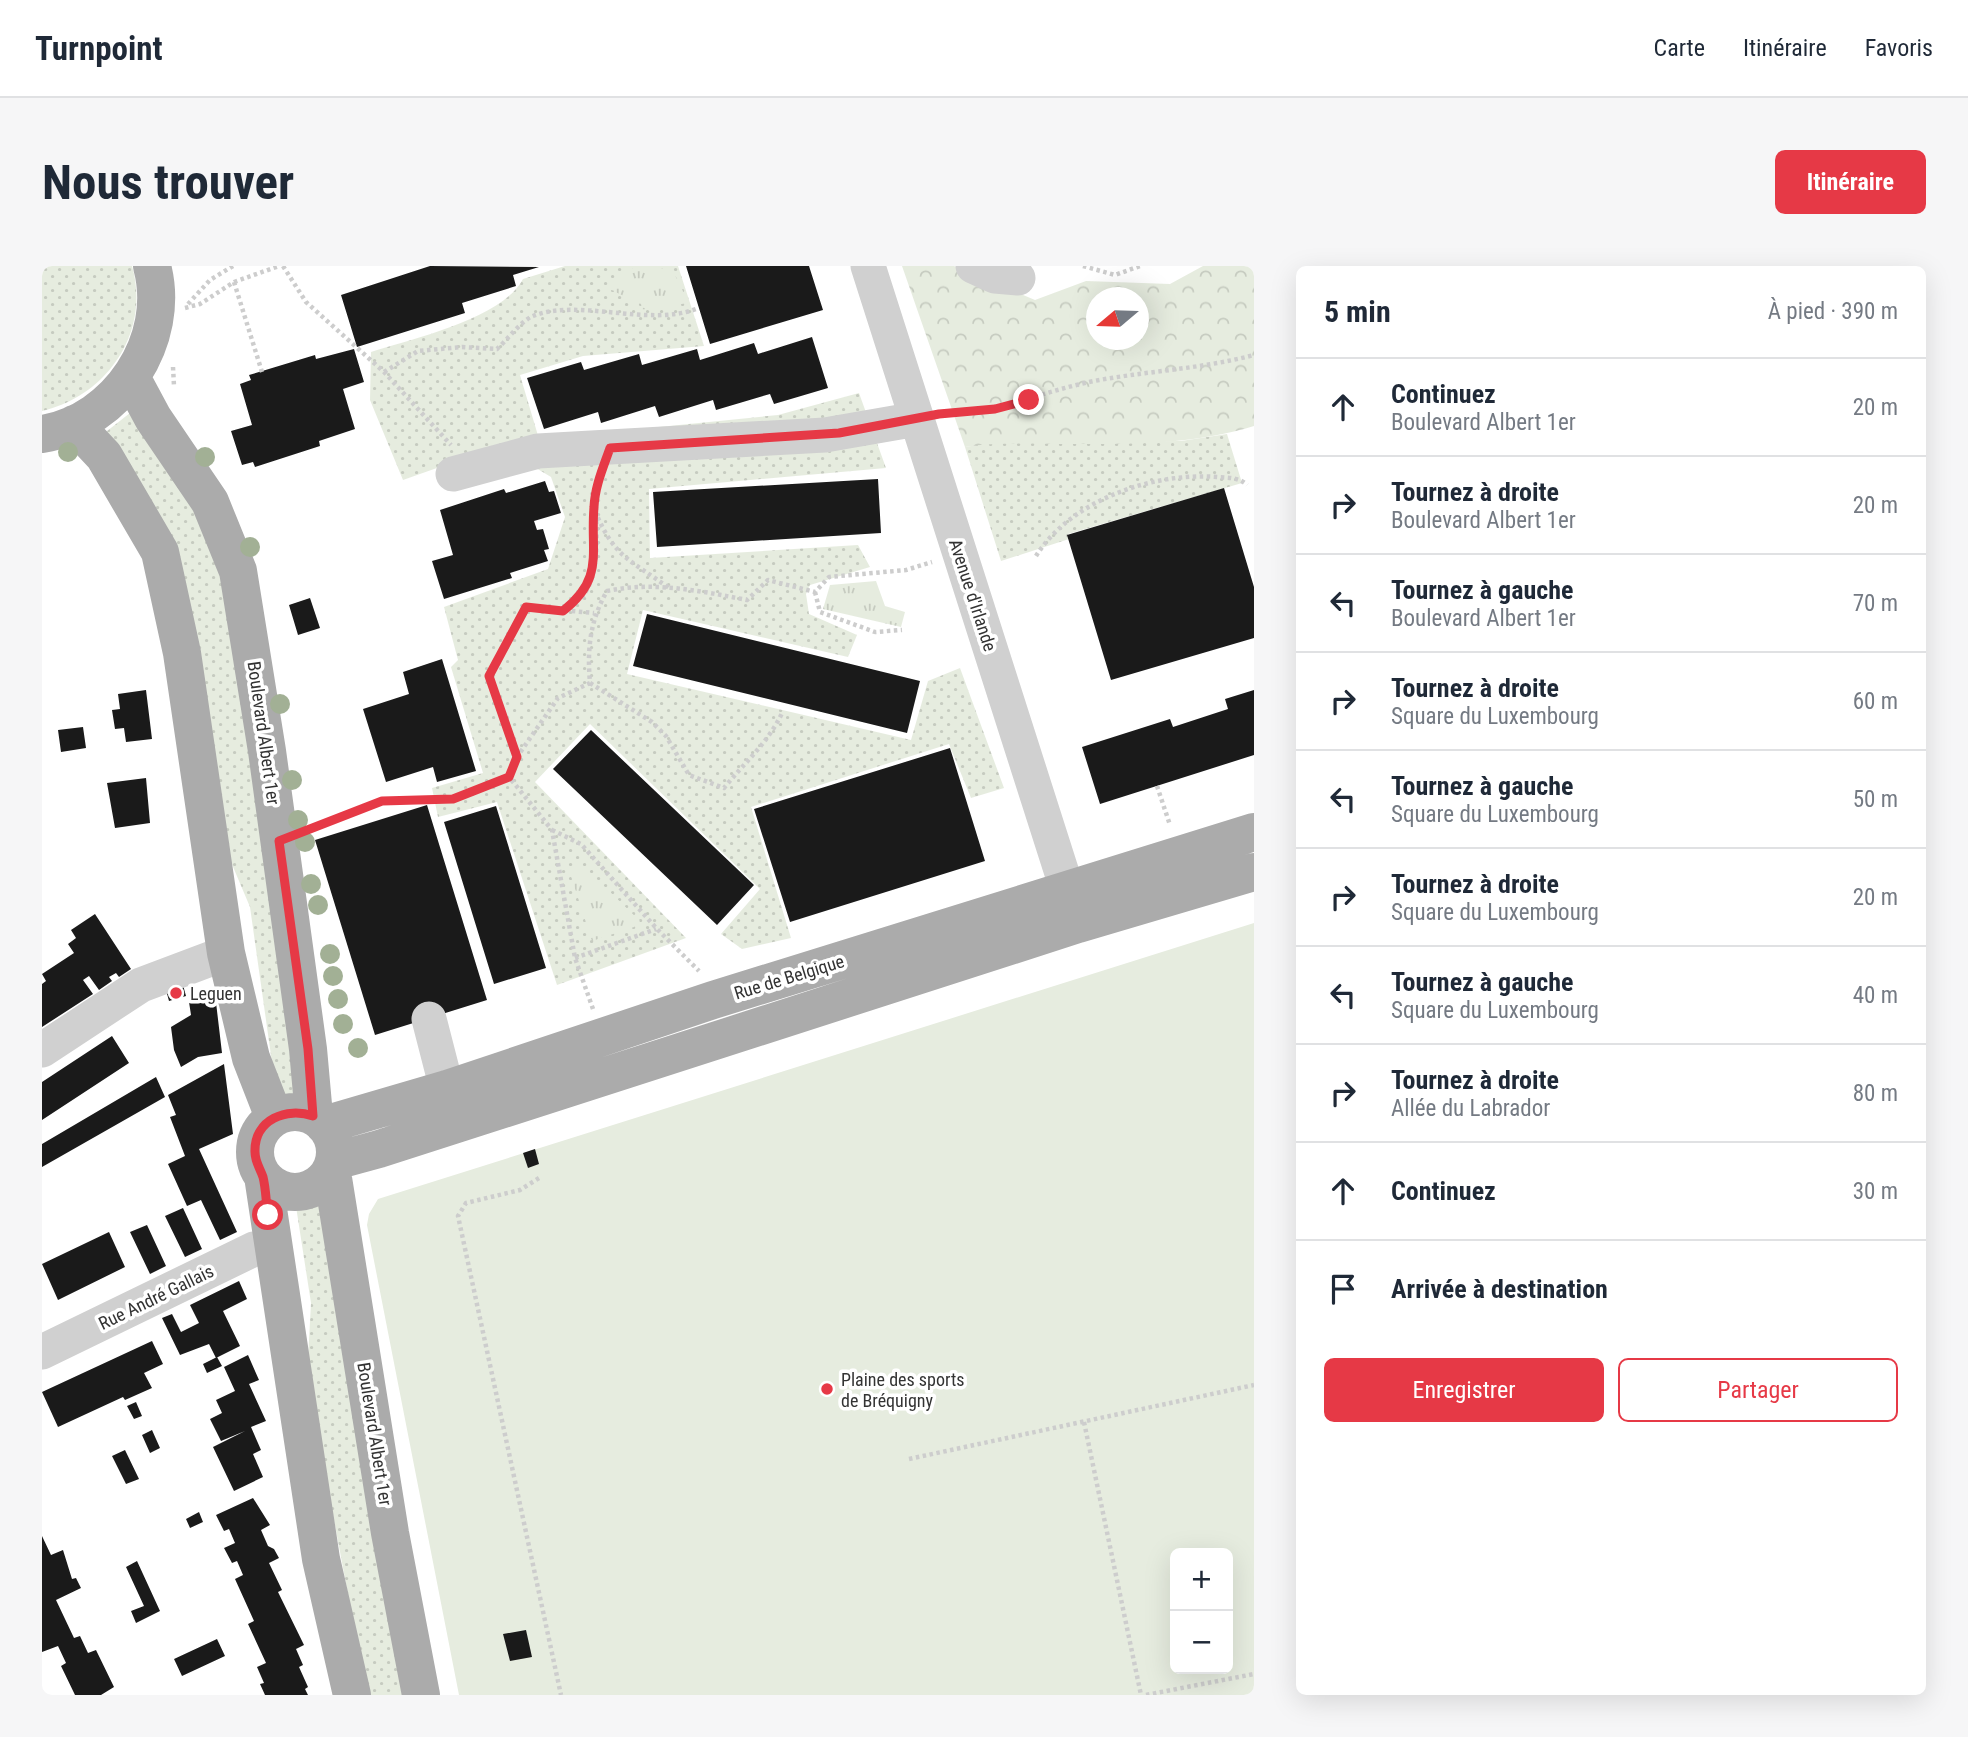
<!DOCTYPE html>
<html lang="fr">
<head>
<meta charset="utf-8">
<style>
	:root { --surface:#fff; --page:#f6f6f7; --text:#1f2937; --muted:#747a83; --line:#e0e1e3; --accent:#e63946 }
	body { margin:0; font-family:"Roboto Condensed",sans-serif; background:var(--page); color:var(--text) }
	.controls { position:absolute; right:21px; bottom:21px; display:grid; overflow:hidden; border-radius:10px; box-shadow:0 7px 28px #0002 }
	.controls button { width:63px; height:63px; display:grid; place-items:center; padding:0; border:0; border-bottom:2px solid var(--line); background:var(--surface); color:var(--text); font:35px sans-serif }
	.compass { position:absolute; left:1044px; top:21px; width:63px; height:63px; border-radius:50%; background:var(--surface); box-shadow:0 7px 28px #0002; rotate:251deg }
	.stop { position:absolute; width:21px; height:21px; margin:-16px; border:5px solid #e63946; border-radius:50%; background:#fff }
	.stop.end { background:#e63946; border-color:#fff; box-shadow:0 2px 7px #0008 }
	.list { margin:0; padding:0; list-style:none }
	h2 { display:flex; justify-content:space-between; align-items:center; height:91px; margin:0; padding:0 28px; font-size:30px }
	h2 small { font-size:23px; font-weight:400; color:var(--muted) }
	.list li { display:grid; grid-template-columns:46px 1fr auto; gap:21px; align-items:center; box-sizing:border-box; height:98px; padding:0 28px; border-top:2px solid var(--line) }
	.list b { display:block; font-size:26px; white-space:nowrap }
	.list p { margin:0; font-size:23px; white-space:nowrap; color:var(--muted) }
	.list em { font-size:23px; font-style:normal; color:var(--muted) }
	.actions { display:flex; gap:14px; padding:21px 28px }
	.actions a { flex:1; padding:16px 0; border:2px solid var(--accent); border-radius:10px; text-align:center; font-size:24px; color:var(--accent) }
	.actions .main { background:var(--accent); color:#fff }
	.icon { flex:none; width:38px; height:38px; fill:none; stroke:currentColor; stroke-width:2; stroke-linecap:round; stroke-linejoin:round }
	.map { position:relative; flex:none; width:1212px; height:1429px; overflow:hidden; border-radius:10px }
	header { display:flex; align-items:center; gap:42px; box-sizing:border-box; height:98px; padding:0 35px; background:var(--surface); border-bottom:2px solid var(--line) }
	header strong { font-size:33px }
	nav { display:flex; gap:38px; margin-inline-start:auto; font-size:24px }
	.intro { display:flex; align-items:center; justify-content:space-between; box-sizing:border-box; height:168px; padding:0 42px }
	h1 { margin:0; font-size:49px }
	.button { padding:18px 32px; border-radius:10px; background:var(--accent); color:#fff; font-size:24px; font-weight:700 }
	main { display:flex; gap:42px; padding:0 42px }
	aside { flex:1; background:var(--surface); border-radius:10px; box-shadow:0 7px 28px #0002 }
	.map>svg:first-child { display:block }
	.grass { fill:url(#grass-dots) }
	.forest { fill:url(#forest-crowns); fill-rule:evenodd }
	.park { fill:url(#park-tufts) }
	.garden { fill:#e6ecdf; fill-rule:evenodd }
	.building { fill:#1a1a1a }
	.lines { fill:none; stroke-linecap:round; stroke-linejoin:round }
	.path { stroke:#cdcdcd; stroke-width:4.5; stroke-dasharray:3.5 3.5; stroke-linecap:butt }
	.minor { stroke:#d0d0d0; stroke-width:35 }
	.major { stroke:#ababab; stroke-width:38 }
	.tree { fill:#a2b095 }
	.route { stroke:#e63946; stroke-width:9 }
	.poi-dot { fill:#e63946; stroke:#fff; stroke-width:2.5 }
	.labels { text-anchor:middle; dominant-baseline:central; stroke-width:7; stroke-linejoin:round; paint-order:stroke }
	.street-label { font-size:18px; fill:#333; stroke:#fff }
	.poi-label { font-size:18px; fill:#333; stroke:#fff; text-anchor:start }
</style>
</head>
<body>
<header>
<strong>Turnpoint</strong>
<nav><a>Carte</a><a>Itinéraire</a><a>Favoris</a></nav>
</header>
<div class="intro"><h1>Nous trouver</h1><a class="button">Itinéraire</a></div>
<main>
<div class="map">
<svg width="1212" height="1429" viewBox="0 0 1212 1429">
	<defs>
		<pattern id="grass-dots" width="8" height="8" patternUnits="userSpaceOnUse" patternTransform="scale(1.75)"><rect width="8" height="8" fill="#e6ecdf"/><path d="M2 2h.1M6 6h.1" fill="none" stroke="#c6cbc0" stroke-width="1.8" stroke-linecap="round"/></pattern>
		<pattern id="forest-crowns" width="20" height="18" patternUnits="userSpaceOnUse" patternTransform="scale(1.75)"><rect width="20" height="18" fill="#e6ecdf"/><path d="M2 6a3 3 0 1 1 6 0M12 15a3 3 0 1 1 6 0" fill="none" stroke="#c6cbc0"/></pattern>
		<pattern id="park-tufts" width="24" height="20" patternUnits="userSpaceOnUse" patternTransform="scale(1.75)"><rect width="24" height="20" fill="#e6ecdf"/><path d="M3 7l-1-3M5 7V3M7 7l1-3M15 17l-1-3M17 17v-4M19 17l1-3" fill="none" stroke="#c6cbc0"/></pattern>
	</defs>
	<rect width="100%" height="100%" fill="#fff"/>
	<path class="grass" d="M0 0H90C109 66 65 130 0 145Z
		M523 0H636L662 80 541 90 478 109 497 173 736 149 817 127 844 202 607 223 608 292 816 279 828 301 768 319 764 328 767 348 815 369 806 391 601 344 585 408 869 474 886 415 918 402 962 522 929 532 907 478 709 541 749 672 700 683 679 668 718 623 548 458 493 516 644 672 515 719 455 536 396 551 390 522 441 507 409 401 416 394 402 341 506 303 523 251 509 211 457 180 361 214 328 134 329 86C370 73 460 53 481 13Z
		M88 147 169 270 189 330 265 845 251 852 237 846 208 641 189 596 149 342 60 169Z
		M1185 168 1200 217 1026 268 1027 273 959 295 923 181 953 176 1139 175Z
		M263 914 275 916 369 1429H325L265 1111 269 1037 253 934 255 920Z"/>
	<path class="forest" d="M860 0H912L993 34 1044 15 1128 18 1161 0H1212V160C1148 180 1081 178 1014 178 982 178 954 176 923 181ZM1055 32H1097V74H1055Z"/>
	<path class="park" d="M593 0C626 0 637 3 644 37L611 45 600 43 599 38 567 23Z
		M834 315 843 340 863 346 859 361 781 343 788 319Z
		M538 597 598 655 592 661 550 675 528 607Z"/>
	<path class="garden" d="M1212 657V1429H417L325 959 327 948 336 933ZM1133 1287H1186V1403H1133Z"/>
	<path class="building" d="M388 0 497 1 471 9 474 20 420 37 423 47 315 81 299 29Z
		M644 0H767L781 44 668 78Z
		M770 71 786 122 732 138 728 128 674 144 671 134 617 151 613 140 559 157 556 146 502 163 485 112 539 96 542 104 597 88 600 99 655 83 658 94 712 77 716 88Z
		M312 83 322 116 301 123 313 163 277 175 278 180 213 201 211 196 200 199 189 165 210 159 198 118 209 114 207 109 273 89 274 93Z
		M836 213 839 267 615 281 611 226Z
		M503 215 507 226 512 225 519 247 492 255 495 264 501 263 507 283 502 284 506 295 468 307 470 312 402 333 390 295 411 289 398 244 462 223 464 227Z
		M1182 222 1212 321V372L1069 414 1025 269Z
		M268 332 278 362 256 369 247 339Z
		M605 348 878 415 865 467 591 400Z
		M400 393 434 505 395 516 391 501 344 516 321 443 367 428 361 406Z
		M104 424 110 473 84 476 82 462 73 463 70 444 78 443 76 428Z
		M1212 424V489L1058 538 1040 481 1128 453 1131 461 1186 443 1183 433Z
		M41 461 44 482 19 486 16 464Z
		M549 464 712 619 675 659 511 503Z
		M908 482 943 595 748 656 712 543Z
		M104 512 108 557 73 562 65 517Z
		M385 539 445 734 333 769 273 574Z
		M454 540 504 702 452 718 402 556Z
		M53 648 89 703 77 711 74 707 67 711 70 715 57 724 47 710 41 714 51 728 0 761V718L4 715 0 708 32 687 26 678 34 672 29 664Z
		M141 719 144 730 127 735 124 724Z
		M173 728 180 787 156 791 139 801 132 784 129 761 149 749 147 736Z
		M70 770 87 797 0 854V816Z
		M182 798 191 868 157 883 195 966 178 974 159 934 145 940 126 898 143 890 128 851 134 849 126 829Z
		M114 811 123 831 0 901V878Z
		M493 883 497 898 486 902 481 887Z
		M141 942 160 983 143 991 123 950Z
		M105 959 124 1000 108 1008 88 966Z
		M67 966 83 1001 16 1034 0 998Z
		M197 1015 205 1033 181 1045 198 1080 174 1092 167 1078 138 1089 120 1052 130 1048 139 1066 157 1057 148 1039Z
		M110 1075 121 1098 102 1107 110 1122 83 1134 81 1131 16 1161 0 1126Z
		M206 1089 217 1114 207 1118 224 1155 209 1161 219 1184 211 1188 221 1211 192 1225 171 1181 203 1165 179 1175 168 1153 180 1147 174 1134 193 1125 182 1101Z
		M175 1091 180 1100 165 1107 161 1098Z
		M94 1136 100 1150 92 1153 85 1140Z
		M110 1164 118 1182 108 1187 100 1169Z
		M83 1184 97 1213 84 1218 70 1190Z
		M211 1232 228 1259 219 1264 226 1280 232 1283 237 1292 227 1297 240 1324 236 1326 262 1379 254 1383 261 1399 257 1401 266 1421 263 1423 266 1429H223L218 1418 222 1417 215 1401 224 1397 206 1358 212 1355 193 1313 201 1309 195 1295 190 1297 182 1282 193 1277 187 1263 182 1265 174 1249Z
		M157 1246 161 1256 148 1262 144 1253Z
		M0 1270 9 1289 21 1284 30 1313 34 1312 39 1322 14 1334 32 1372 38 1370 46 1387 54 1384 72 1421 59 1429H33L19 1400 24 1397 16 1380 0 1386Z
		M95 1295 118 1345 94 1357 89 1345 102 1340 84 1301Z
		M484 1364 490 1391 468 1395 461 1368Z
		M175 1373 183 1390 140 1410 132 1393Z"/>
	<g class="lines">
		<path class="path" d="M241 0 264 36 342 106 409 179
			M1041 0 1073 9 1098 0
			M192 16 220 106
			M146 38 168 14 191 0
			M143 42 158 38 192 16 237 0
			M131 101 132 120
			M342 106 376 85 420 81 455 83C465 74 479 55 491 50 536 32 606 61 654 43
			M904 148C957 146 1002 125 1052 115 1105 105 1159 103 1212 89
			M553 245C573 293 589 294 627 322
			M994 290C1029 234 1111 206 1175 211 1186 212 1197 211 1205 219
			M773 326 778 346 833 366 860 364
			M522 344C527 340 535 336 540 331 565 300 548 247 557 211
			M548 417 610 456 624 470 647 509 682 522C703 496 727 476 741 445
			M475 491 447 410 484 341 552 347
			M1115 520 1128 559
			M267 562 340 535 411 533 467 511
			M510 564 539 578 615 663 657 705
			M533 692 614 663
			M551 743 533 692 510 564 467 511 475 491 516 432 548 417C545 382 548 355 565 325 612 315 659 325 705 334L726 314 773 326 787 311 864 304 890 296
			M497 912 478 924 424 937 416 950 519 1429
			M1042 1156 1099 1429
			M867 1193 1212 1119
			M1104 1429 1212 1408"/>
		<path class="minor" d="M826 0 1034 651
			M931 0 953 10 976 12
			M411 208 496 185 783 169 875 153
			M387 753 405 823
			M0 784 99 719 184 687
			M0 1086 212 983 229 980"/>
		<path class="major" d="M89 111 111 152 168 236 196 305 225 485 266 783 272 850
			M32 158 62 190 118 286 140 387 184 687 209 792 232 851
			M0 168C76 156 130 74 110 0
			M213 886a40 40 0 1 1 80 0a40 40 0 1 1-80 0Z
			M282 859 405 823 671 734 1212 566
			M293 895 337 883 1036 658 1212 606
			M290 906 348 1267 379 1429
			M221 910 279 1293 310 1429"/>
	</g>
	<g class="tree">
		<circle cx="26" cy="186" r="10"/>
		<circle cx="163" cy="191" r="10"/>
		<circle cx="208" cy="281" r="10"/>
		<circle cx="238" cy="438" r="10"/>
		<circle cx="250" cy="514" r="10"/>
		<circle cx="256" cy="554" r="10"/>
		<circle cx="263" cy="576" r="10"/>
		<circle cx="269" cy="618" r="10"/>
		<circle cx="276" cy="639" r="10"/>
		<circle cx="288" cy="688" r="10"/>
		<circle cx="291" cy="710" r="10"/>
		<circle cx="296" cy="733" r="10"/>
		<circle cx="301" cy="758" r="10"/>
		<circle cx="316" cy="782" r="10"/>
	</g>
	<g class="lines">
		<path class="route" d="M226 949C224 937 224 923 221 911 218 902 213 896 213 886 212 853 245 841 271 850L266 783 237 575 340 535 411 533 467 511 475 491 447 410 484 341 521 345C563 312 548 287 552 241 553 220 561 202 568 182L797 167 897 148 953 143 987 134"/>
	</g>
	<g class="poi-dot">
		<circle cx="134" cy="727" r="7"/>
		<circle cx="785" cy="1123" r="7"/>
	</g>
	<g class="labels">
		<g class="street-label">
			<text transform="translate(931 329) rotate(72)">Avenue d'Irlande</text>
			<text transform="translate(222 467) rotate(82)">Boulevard Albert 1er</text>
			<text transform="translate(747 711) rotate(-17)">Rue de Belgique</text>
			<text transform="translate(114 1031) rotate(-26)">Rue André Gallais</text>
			<text transform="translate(333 1168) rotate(81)">Boulevard Albert 1er</text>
		</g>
		<g class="poi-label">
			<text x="148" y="727">Leguen</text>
			<text x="799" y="1113">Plaine des sports<tspan x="799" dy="21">de Bréquigny</tspan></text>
		</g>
	</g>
</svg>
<div class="controls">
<button>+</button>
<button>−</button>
</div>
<svg class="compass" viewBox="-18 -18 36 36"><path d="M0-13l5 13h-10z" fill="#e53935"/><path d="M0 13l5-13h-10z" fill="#747a83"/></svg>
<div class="stop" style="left:226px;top:949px"></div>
<div class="stop end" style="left:987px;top:134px"></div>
</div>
<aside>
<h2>5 min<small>À pied · 390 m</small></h2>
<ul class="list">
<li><svg class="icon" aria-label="ahead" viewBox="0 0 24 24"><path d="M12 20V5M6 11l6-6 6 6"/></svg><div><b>Continuez</b><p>Boulevard Albert 1er</p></div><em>20 m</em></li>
<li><svg class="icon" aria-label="right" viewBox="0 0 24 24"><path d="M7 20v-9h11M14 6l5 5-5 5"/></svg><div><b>Tournez à droite</b><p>Boulevard Albert 1er</p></div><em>20 m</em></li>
<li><svg class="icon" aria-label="left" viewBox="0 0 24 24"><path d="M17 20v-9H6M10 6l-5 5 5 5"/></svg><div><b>Tournez à gauche</b><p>Boulevard Albert 1er</p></div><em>70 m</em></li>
<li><svg class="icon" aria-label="right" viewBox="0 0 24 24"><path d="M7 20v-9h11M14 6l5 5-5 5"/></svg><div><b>Tournez à droite</b><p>Square du Luxembourg</p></div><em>60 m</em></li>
<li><svg class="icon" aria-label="left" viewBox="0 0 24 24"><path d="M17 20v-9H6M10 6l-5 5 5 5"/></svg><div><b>Tournez à gauche</b><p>Square du Luxembourg</p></div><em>50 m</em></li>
<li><svg class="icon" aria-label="right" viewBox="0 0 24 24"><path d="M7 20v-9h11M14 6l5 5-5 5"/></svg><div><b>Tournez à droite</b><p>Square du Luxembourg</p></div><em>20 m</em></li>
<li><svg class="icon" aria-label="left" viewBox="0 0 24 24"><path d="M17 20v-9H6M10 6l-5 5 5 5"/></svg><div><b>Tournez à gauche</b><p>Square du Luxembourg</p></div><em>40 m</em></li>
<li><svg class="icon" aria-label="right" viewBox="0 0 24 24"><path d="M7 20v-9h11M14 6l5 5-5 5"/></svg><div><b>Tournez à droite</b><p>Allée du Labrador</p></div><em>80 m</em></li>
<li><svg class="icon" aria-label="ahead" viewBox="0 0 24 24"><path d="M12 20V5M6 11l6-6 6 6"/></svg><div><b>Continuez</b></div><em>30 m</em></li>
<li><svg class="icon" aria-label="arrive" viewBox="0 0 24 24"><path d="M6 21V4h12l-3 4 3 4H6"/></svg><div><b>Arrivée à destination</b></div></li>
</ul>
<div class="actions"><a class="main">Enregistrer</a><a>Partager</a></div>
</aside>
</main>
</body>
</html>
